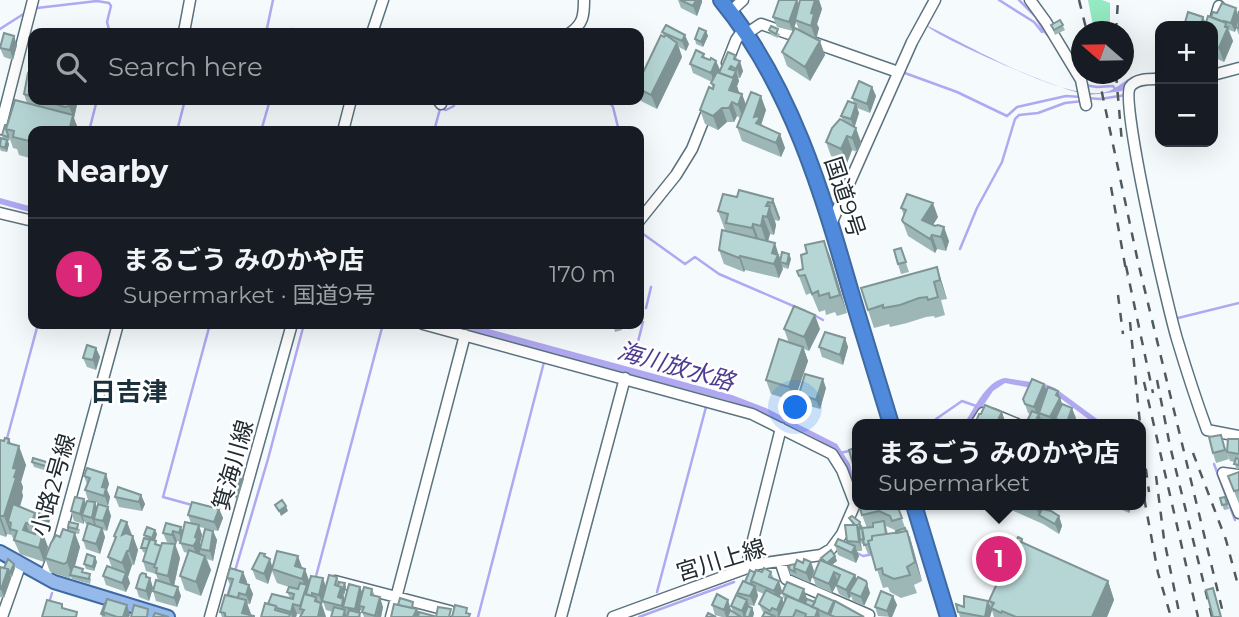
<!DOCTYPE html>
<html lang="en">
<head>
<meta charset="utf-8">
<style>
	:root { --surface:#171b24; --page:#242831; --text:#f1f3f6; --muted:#9ea1a6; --line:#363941; --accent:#db2777 }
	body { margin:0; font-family:Montserrat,"Noto Sans JP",sans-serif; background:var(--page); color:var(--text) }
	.controls { position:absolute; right:21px; top:21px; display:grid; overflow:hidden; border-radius:14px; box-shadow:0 7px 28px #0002 }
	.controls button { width:63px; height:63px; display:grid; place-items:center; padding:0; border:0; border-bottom:2px solid var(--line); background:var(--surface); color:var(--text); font:35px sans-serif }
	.compass { position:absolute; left:1071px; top:21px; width:63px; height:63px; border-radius:50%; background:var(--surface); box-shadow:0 7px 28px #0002; rotate:290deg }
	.you { position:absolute; left:796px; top:408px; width:24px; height:24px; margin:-18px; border:5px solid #fff; border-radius:50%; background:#1a73e8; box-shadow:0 0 0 10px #1a73e833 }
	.badge { display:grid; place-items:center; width:46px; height:46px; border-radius:50%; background:var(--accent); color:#fff; font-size:23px; font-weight:700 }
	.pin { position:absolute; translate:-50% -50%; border:4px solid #fff; box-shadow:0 2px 7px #0006 }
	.popup { position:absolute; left:852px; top:419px; width:294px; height:91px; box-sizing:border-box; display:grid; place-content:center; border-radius:14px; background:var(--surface); filter:drop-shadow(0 2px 5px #0005); font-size:23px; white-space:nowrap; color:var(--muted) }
	.popup b { font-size:26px; color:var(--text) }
	.popup::after { content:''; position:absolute; left:50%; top:100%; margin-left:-14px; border:14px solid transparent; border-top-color:var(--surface) }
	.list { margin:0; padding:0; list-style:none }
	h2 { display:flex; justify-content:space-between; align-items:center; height:91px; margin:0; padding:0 28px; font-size:30px }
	h2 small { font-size:23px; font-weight:400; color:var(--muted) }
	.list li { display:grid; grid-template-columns:46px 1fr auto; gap:21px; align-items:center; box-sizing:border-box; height:112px; padding:0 28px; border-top:2px solid var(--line) }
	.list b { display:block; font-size:26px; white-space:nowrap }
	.list p { margin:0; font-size:23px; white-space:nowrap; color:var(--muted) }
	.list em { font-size:23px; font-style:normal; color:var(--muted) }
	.icon { flex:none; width:38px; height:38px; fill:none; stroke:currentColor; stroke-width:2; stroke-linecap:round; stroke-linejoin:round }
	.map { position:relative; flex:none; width:1239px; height:617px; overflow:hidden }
	.search { position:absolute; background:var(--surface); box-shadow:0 7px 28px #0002; left:28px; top:28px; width:616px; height:77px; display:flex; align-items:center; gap:18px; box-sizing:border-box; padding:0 24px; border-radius:14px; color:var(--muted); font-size:26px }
	.panel { position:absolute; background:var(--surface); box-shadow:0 7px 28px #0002; left:28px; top:126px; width:616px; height:203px; border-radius:14px }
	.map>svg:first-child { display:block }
	.green { fill:#94eac2 }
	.water { fill:#b1a8f2 }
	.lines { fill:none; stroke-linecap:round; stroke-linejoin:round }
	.stream { stroke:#b1a8f2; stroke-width:2.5 }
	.minor-casing { stroke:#5a737e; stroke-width:13 }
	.major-casing { stroke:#3f69a1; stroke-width:16 }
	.highway-casing { stroke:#3f69a1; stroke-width:18 }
	.minor { stroke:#fff; stroke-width:10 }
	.major { stroke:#95b9eb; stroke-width:12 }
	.highway { stroke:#4f8add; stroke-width:14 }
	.rail { stroke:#505a5e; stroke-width:2.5; stroke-dasharray:9 9; stroke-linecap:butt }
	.wall { fill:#9db7b7; fill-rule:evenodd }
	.shaded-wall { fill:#7f9595 }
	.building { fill:#b6d5d5; stroke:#7f9595; stroke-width:2 }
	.labels { text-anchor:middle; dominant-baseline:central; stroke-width:5; stroke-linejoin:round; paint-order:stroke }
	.street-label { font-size:23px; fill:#212c31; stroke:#fff }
	.water-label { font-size:24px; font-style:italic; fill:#4e3c91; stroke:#fff }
	.quarter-label { font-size:26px; font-weight:bold; fill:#1b323c; stroke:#fff }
</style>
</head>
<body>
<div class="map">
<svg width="1239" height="617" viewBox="0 0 1239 617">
	<rect width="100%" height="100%" fill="#f5fafd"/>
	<path class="green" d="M1088 0H1102L1110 3V31H1094Z"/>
	<path class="water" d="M926 25C970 46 1054 96 1100 93 1115 92 1121 82 1132 77 1141 73 1150 73 1159 72L1160 75 1128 82 1122 91C1109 92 1097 96 1084 94 1061 91 937 38 926 25Z
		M0 198 33 207V213L0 204Z
		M122 324H124L93 440H91Z
		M441 324H470L732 395 766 408 837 444 850 464 857 496H854C850 483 848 466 838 455 822 436 754 411 729 401Z
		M1005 378 1045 384 1055 388 1104 424H1095L1052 392 1005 383 993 391 971 424H964C974 409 986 381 1005 378Z"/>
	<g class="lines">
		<path class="stream" d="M999 0 1034 22 1042 32 1044 31 1050 38
			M1019 0 1035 16 1043 30
			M37 8 97 1 109 3 111 6 107 22 110 33
			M192 16 195 0
			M0 29 25 13
			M266 33 273 0
			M273 33 292 29 305 33
			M902 72 957 92 1007 116 1017 107 1066 96 1081 97
			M1084 85 1097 87 1113 86 1116 90
			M1087 98 1100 99 1126 95
			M608 100 613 107 619 131
			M441 108 446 110 454 106
			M89 131 97 100
			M177 131 185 100
			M261 131 270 100
			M434 131 440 109
			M639 231 685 264 695 257 719 274 805 311
			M960 249 977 208 1002 162 1015 119 1019 115 1038 113 1065 103 1083 101
			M646 308 651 287
			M814 315 823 320
			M1174 319 1239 303
			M632 365 643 322
			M936 419 962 401 979 407
			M6 442 38 324
			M840 453 849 451 857 454
			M1214 464 1235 520
			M192 505 163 497 210 324
			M857 553 863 556 874 554
			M235 571 268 459 304 324
			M315 580 383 324
			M657 592 706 407
			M227 597 231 584
			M677 599 759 569 773 567
			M49 603 52 593
			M568 611 628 385
			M478 617 544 362
			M639 617 734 582"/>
		<g class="minor-casing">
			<path id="minor" d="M1030 0 1046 22 1081 80 1086 105
				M730 12 743 0
				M1213 27 1219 6
				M184 32 190 0
				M372 33 383 0
				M570 33C583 24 584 16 584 0
				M746 34 761 24 898 72
				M727 63 736 40 743 30
				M1213 75 1239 68
				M1160 79C1151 79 1136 78 1130 87 1120 103 1168 309 1177 339 1186 369 1196 400 1207 430L1239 436
				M438 100 441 104
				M0 129 33 0
				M343 131 351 100
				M0 213 33 221
				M639 221 676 175 692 149 708 109
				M831 224 912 42 935 0
				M423 324 752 414 832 454 842 470 855 504
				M976 424 983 413 993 414 1017 424
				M1239 475 1223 473 1239 513
				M780 561 786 579 869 615
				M746 568 781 428
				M45 576 60 537 118 324
				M335 581 450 611
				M2 617 21 563
				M210 617 292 324
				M391 617 465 335
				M561 617 625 378
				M613 617 758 564 821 555 831 549 842 534 855 504 857 503"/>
		</g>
		<g class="major-casing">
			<path id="major" d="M0 552 54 582 168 617"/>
		</g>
		<g class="highway-casing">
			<path id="highway" d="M721 0C791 85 822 192 852 296 865 339 878 381 891 424
				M914 505 948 617"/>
		</g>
		<use href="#minor" class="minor"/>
		<use href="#major" class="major"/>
		<use href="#highway" class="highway"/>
		<path class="rail" d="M1079 0 1087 32
			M1116 32 1118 0
			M1098 74 1138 262 1224 617
			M1116 74 1122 143
			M1111 187 1127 276
			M1126 266 1153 393
			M1118 295 1123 334
			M1130 322 1140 424
			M1157 380 1170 446 1212 617
			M1144 382 1198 617
			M1141 433 1149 492
			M1193 453 1226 540 1239 589
			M1156 476 1164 539 1180 617
			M1141 481 1158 573 1171 617"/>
	</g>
	<path class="wall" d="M678 0H702V2L697 16 681 8Z
		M797 0 799 4 800 0H819L822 9 817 24 819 28 816 39 825 55 810 81 787 66 782 52 793 31 777 27 773 17ZM796 22 799 30 793 31Z
		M1239 11V35L1236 28 1235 32 1229 30 1233 41 1224 62 1213 57V26H1184L1203 17 1206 24 1211 17 1217 13 1238 14Z
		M1060 20 1065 30 1055 35 1051 25Z
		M769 30 780 34 778 38 771 35Z
		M706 31 708 36 703 47 696 44 695 39Z
		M662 32 689 44 686 51 679 47 682 57 657 109 641 101 639 96V81L664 37Z
		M17 45 13 60 4 57 0 48Z
		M704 54 705 58 716 61 720 70 735 55 743 71 740 78H738L739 81 737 86 739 93 742 94 746 105 756 92 766 110 761 125 780 134 785 148 781 157 742 141 737 127 740 118 737 116 734 122H727L718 130 705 124 700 110 713 89 711 83 712 82 693 73 690 64Z
		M33 71V100H78L74 118 33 131V159L19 155 17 149 13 148 10 139 9 141H8L9 144 7 152 1 151 0 149V142L3 138 2 135 7 125 27 103 24 94Z
		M872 87 876 96 870 113 857 108 859 113 854 128 861 142 857 152 852 150 847 163 831 156 826 142 843 121 841 116 854 103 852 98Z
		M737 197 773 199 780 218 779 221 775 220 776 225 774 235 770 234 768 241 780 257V261L789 254 791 259 788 269 782 267 779 278 745 270 744 272 724 264 719 250 730 232 729 231 725 230 718 211Z
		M901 208 938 217 933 225 935 226 949 241 946 251 937 249 935 253 908 236 902 220 904 215Z
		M824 241 831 259 847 313 837 316 835 312 826 315 825 310 819 312 811 293 806 295 797 271 803 269 807 253Z
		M901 248 909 272 901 274 898 264Z
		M937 267 947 299 941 300 945 315 935 318 934 316 926 317 907 323 890 327 889 324 874 328 868 310Z
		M613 324H621L622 330 615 332Z
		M784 329H820L809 351 804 349 808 361 794 401 771 394 766 380 789 343Z
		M845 338 848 347 843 365 822 357 819 347Z
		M96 348 100 357 96 370 87 367 83 358Z
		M826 388 820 409 802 404 799 394Z
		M1047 391H1058L1062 404 1076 418 1073 424H1057L1056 422 1055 424H1047L1042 422 1039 414 1041 419 1038 424H1030L1028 419 1030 414 1028 413 1023 399Z
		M1221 435 1227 452 1239 439V469H1236L1235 462 1230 461 1227 452 1229 459 1216 463 1213 453Z
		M9 439 11 444 26 465 21 482 23 487 22 492 23 496 20 507 40 527 39 531 48 547 45 557 60 537 70 531 68 527 80 529 79 534 74 533 80 547 75 566 85 573 91 579 90 584 72 579 71 577 69 578 50 572 45 558 44 562 20 554 11 534V535L7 534 6 537 0 535V440L4 441Z
		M32 462 53 464 55 469 54 473 34 467Z
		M1239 472V504L1228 476Z
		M106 474 109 484 107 490 110 497 108 506 88 500 85 490 87 484 84 476Z
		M141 495 145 504 142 511 119 507 115 497Z
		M1225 497 1229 509 1224 510 1220 498Z
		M84 499 86 504 95 502 97 508 108 507 111 516 107 531 103 530 105 537 100 554 86 549 83 540 88 525 86 524 84 521V524L74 521 71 511Z
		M897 505 908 536H910L911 541 922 581 914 585 917 593 901 598 890 592 888 587 883 588 872 554H868L864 544H862L861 542 862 551H857L859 556 856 563 838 555 835 545 848 543 847 541 853 525 849 518 860 522 861 529 867 528 862 515ZM886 526 895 530 896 533 888 534Z
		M1000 505H1051L1049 510 1059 516 1062 526 1059 534 1043 524Z
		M1112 505H1132L1129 513Z
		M219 509 223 518 218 531 199 527 202 535 200 543 201 546 213 531 217 540 213 561 207 559 211 570 201 596 185 590 180 576 188 553 184 552 180 542 177 541 175 544 180 558 174 586 181 596 177 607 156 601 153 591 158 580 156 574 146 571 143 561 146 553 143 552 141 548 145 538 144 535 155 530 157 534 155 541 157 545 161 546 175 544 167 542 163 533 181 527 183 533 191 523 188 515Z
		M49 513 51 517 48 526 40 523 38 519Z
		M127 522 138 550 134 565H132L128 577 130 583 126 592 106 585 103 576 112 568 108 557 115 539 114 536Z
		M1022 539 1024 544 1108 581 1114 600 1107 617H994L989 601Z
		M835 556 837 561 832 565 855 575 857 580 866 581 870 593 864 606 853 601 851 596 849 599 839 594 836 586 832 593 816 586 813 577 822 560 821 558Z
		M95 557 97 562 94 571 86 569 84 564Z
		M266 557 272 566 302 568 309 581 323 578 326 587 337 577 339 582 345 583 346 588 344 595 345 602 372 589 375 596 383 607 381 617H364L361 609 359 613 361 617H331L333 612 326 610 323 602 322 604 326 617 297 614 296 617H261L268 604 290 598 287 592 289 587 277 583 272 571 268 584 256 579 252 569Z
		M811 562 814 571 810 583 790 574 789 569 803 563Z
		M14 564 15 568 4 598 0 597V567L4 568Z
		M243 572 247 582 246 584 249 585 253 594 250 604H247L251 615 254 616V617H222L220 612 228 596 231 587 227 578Z
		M771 572 774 579 782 591 779 597 782 598 784 604 785 602 782 593 807 599 815 602 834 603 864 617H762L764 614 759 604 764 594 757 591 758 596 754 606 748 605 749 607 752 608 754 613 753 617H722L715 615 712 605 731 610V611L733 612 731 606 738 596 737 593 755 573Z
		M146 574 148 577 150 578 153 588 149 601 139 597 136 588Z
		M893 596 897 605 892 617 878 616 875 607Z
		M988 601 992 610 990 617H960L956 604 964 607Z
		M105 603 130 615 129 617H102L101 614Z"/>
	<path class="shaded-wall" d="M696 0H702V2L697 16 693 6Z
		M797 0 800 9 795 20 796 22 793 32 789 22Z
		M815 0H819L822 9 817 24 819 28 816 40 811 26V13Z
		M1236 8 1239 19 1235 32 1231 23Z
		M1203 17 1207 26H1201Z
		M1224 21 1233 41 1224 62 1219 48Z
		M706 31 708 36 703 47 701 42Z
		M685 35 689 44 686 51 682 41Z
		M14 36 17 45 13 60 10 50Z
		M820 41 825 55 810 81 805 67Z
		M677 43 682 57 657 109 651 95Z
		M735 55 738 64 740 61 743 71 740 78 734 59Z
		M716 61 720 70 714 83 711 73Z
		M731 66 734 76 736 71 739 81 737 86 739 92 734 104 729 90V69Z
		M872 87 876 96 870 113 867 104Z
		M742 94 747 108 743 119 738 105Z
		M761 96 766 110 761 125V137L754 117Z
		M70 100H78L74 118 79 131H69L73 116 69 106Z
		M732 102 737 116 734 122 729 108Z
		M856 104 859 113 854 129 851 119Z
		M722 108 727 122 718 130 713 116Z
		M856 128 861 142 857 152 852 138Z
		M780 134 785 148 781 157 776 143Z
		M847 136 852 150 847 163 841 149Z
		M7 140 9 144 7 152 5 148Z
		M773 199 780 218 779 221 772 203Z
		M768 202 776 225 774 235 767 217 766 206Z
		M933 203 938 217 927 234 922 220Z
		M763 216 770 234 767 245 761 226Z
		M753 224 760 243 759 247 752 228Z
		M944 227 949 241 946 251 941 237Z
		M932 235 937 249 935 253 930 239Z
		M824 241 831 259 847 313 840 295Z
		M775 243 783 269 779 278 774 264 772 253Z
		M789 254 791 259 788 269 787 264Z
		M740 256 745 270 744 272 739 258Z
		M937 267 943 286 947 299 940 280Z
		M815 315 820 329 809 351 804 337Z
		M845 338 848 347 843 365 840 355Z
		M803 347 808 361 794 401 789 387Z
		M96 348 100 357 96 370 93 360Z
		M823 379 826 388 820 409 816 400Z
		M1044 384 1048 394 1038 417 1034 407Z
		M1058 391 1063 407 1055 419 1056 422 1055 424H1053L1050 417Z
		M1072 408 1076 418 1073 424H1068L1067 422Z
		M1002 412 1006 424H996Z
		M1039 414 1041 419 1038 424H1036L1035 422Z
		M9 439 16 458 19 446 26 465 21 482 23 487 22 492 23 496 13 528 11 523 8 521 11 529H10L11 535 4 516 14 477 8 443Z
		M106 474 109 484 107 490 110 497 108 506 102 487Z
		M242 474 244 479 237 501 235 496Z
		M141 495 145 504 142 511 139 502Z
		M84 499 87 508 82 515 84 521V524L80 514Z
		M95 502 98 511 94 519 96 525 95 527 92 518Z
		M1036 505 1051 506 1045 518 1039 515 1042 524 1036 506Z
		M1127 505H1132L1129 513Z
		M286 506 288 511 281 516 279 511Z
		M108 507 111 516 107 531 103 521Z
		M219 509 223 518 218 531 214 522Z
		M35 513 40 527 36 538 31 524Z
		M49 513 51 517 48 526 47 521Z
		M0 515 7 534 6 537 0 520Z
		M1059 516 1062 526 1059 534 1055 524Z
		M127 522 132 536 122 535Z
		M860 522 862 531 860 540 862 551 859 542 857 525Z
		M26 523 31 537 23 530Z
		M199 525 202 535 200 543 201 547 200 552 197 556 193 546Z
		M181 527 184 537 182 542 179 533Z
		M102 528 105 537 100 554 96 544Z
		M155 530 157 534 154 543 152 538Z
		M173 531 177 541 176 545 172 535Z
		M213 531 217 540 213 561 210 551Z
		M907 531 911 542 910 536 911 541 922 581 915 562Z
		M43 533 48 547 44 562 39 548Z
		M75 533 80 547 72 576 67 562Z
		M133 536 138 550 134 565 129 551Z
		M175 544 180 558 173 590 168 576Z
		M855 546 859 556 856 563 852 553Z
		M127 551 132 565 128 577 130 583 126 592 122 583 126 573 122 563Z
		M205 556 211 570 201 596 196 582Z
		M298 556 303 570 295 566Z
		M835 556 837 561 827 568 826 563Z
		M95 557 97 562 94 571 93 567Z
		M270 559 273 569H272V571L268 584 264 574Z
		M811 562 814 571 810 583 806 573Z
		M14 564 15 568 12 577 10 573Z
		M8 569 11 578 4 598 1 589Z
		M305 569 310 583 301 609 300 606 306 588 302 579Z
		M243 572 247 582 244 592 240 582Z
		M834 572 838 582 832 593 829 584Z
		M146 574 149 581 150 578 153 588 149 601 146 591Z
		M855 575 859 585 849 592 851 596 849 599 846 590Z
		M323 578 326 588 322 604 319 595Z
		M779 581 782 591 778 601 774 591Z
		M1108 581 1114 600 1107 617H1092Z
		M345 583 346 588 344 595 342 591Z
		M867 584 870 593 864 606 861 597Z
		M249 585 253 594 250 604 246 595Z
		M755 586 758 596 754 606 750 596Z
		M178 587 181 596 177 607 174 598Z
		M341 587 347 608 343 607 347 617H343L344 612 338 597Z
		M360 587 364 596 359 606 361 609 358 617H357L355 609Z
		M804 589 807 599 802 611 798 601Z
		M312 593 315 601 316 597 320 608 321 603 326 617H318L311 598Z
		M893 596 897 605 892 617H889L887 611Z
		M380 597 383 607 381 617H376Z
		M782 598 785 607 779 617 777 610Z
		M246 600 251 614 242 613Z
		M728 600 731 610 728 617H726L724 610Z
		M747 600 750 609 744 617 742 611Z
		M988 601 992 610 990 617H985Z
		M293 604 297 614 296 617H292L291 612Z
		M127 605 130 615 129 617H123Z
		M752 608 754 613 753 617H749Z
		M417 609 420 617H413L414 614Z
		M818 609 820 617H815Z"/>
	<path class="building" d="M680 0H696L693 6Z
		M779 0H797L789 22 773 17Z
		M800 0H815L811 13 814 14 811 26 795 20Z
		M1222 3 1236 8 1231 23 1224 21V22L1211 17 1213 12 1217 13Z
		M1239 11V28L1236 27Z
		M1188 12 1203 17 1201 26H1184Z
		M1208 16 1226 23 1225 27H1228L1219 48 1213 46V26H1205Z
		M1060 20 1063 25 1054 30 1051 25Z
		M666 25 685 35 682 41 662 32Z
		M771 26 778 29 776 34 769 30Z
		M699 28 706 31 701 42 695 39Z
		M795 28 820 41 805 67 782 52Z
		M4 33 14 36 10 50 0 48Z
		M661 35 664 37 666 35 677 43 651 95 639 89V81Z
		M696 50 704 54 702 57 710 60 711 58 716 61 711 73 690 64Z
		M728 52 735 55 734 59 740 61 736 69 731 66 729 69 736 71 733 78 719 73Z
		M30 70 33 71V97L24 94 28 73Z
		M717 72 734 78 729 90 742 94 738 105 732 102 729 108H722L713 116 700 110 709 87 713 89 714 85 711 83Z
		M859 81 872 87 867 104 852 98Z
		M751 92 761 96 754 117 758 116 759 119 756 123 780 134 776 143 737 127Z
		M15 100 73 115 69 131H33V142L13 137 14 131 6 129Z
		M42 100H70L69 106 65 107Z
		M848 101 856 104 851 119 841 116Z
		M840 119 856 128 852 138 847 136 841 149 826 142 832 128Z
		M5 125H7L6 129 8 135V137L2 135Z
		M1 138 7 140 5 148 0 146Z
		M739 190 773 199 772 203 768 202 766 206H770L767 217 763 216 761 226 753 224 752 228 726 223 728 214 718 211 723 194 737 197Z
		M907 194 933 203 922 220 935 226 938 225 944 227 941 237 932 235 930 239 903 222 902 220 906 210 901 208Z
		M722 230 775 243 772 253 778 255 774 264 740 256 739 258 719 250Z
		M824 241 840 295 830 298 829 293 819 296 818 291 812 294 805 275 799 276 797 271 803 269 801 255 807 253 805 245Z
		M901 248 906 262 898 264 894 250Z
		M782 252 789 254 787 264 780 262Z
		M937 267 940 280 934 282 938 297 928 300 927 297 919 298 900 305 883 308V305L868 310 861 288Z
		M794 306 815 315 804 337 784 329Z
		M613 324H620V325L614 327Z
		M825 332 845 338 840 355 819 347Z
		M779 339 803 347 789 387 766 380Z
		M87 345 96 348 93 360 83 358Z
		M805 374 823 379 816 400 799 394Z
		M1032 379 1044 384 1034 407 1025 404 1023 399Z
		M1048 387 1058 391 1056 395 1060 398 1050 417 1039 413Z
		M1062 404 1072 408 1067 422 1055 419Z
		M985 405 1002 412 996 424H975L979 414H981Z
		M1032 411 1039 414 1035 422 1028 419Z
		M1221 435 1225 450 1213 453 1209 437Z
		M5 438 9 439 8 443 19 446 13 468 17 469 14 477 16 478 4 516H0V440L4 441Z
		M1228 439H1239V454L1227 452Z
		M855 448 856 452H857V478L849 450Z
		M33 458 53 464 52 468 32 462Z
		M1236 458 1239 459V465L1234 464Z
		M87 468 106 474 102 487 106 488 104 496 85 490 90 478 84 476Z
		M1239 472V490L1234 491 1228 476Z
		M239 473 242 474 235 496 231 495Z
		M118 487 141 495 139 502 115 497Z
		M75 497 84 499 80 514 71 511Z
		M1225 497 1227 504 1222 505 1220 498Z
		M282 500 286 506 279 511 275 505Z
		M87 501 95 502 92 518 82 515Z
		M192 502 219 509 214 522 188 515Z
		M13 504 35 513 31 524 26 523 23 530 35 534V531L43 533 39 548 14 540 17 531 10 529 11 523 8 521Z
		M98 504 108 507 103 521 94 519Z
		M859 505H897L902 518 892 521 890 516 879 511 862 515Z
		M1042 509 1051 511 1059 516 1055 524 1039 515Z
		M40 510 49 513 47 521 38 519Z
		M852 516 860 522 859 524 861 526 858 528 857 525H855L849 518Z
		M121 520 127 522 122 535 126 533 133 536 129 551H127L122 563 108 557 116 537 114 536Z
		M884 521 886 534 872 536V540L868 541 869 544 864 545 862 528 873 527V523Z
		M69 522 78 524 77 529 68 527Z
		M185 522 199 525 195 537 197 538 196 542 193 546 180 543Z
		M88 523 102 528 96 544 83 540Z
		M166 523 181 527 179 533 173 531 172 535 163 533Z
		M845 525H857L859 542 847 541Z
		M147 527 155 530 152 538 144 535Z
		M862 528 864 539 860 540 859 529Z
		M905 528 906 531 897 533 896 531Z
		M63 529 75 533 67 562 64 564 45 558 51 543 56 535 60 537Z
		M205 529 213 531 210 551 200 549Z
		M907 531 915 562 907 567 910 575 894 579 883 574 882 568 876 570 868 541 872 540V536Z
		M1018 537 1022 539 1021 542 1108 581 1092 617H1016L1002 611 1001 613 991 608 994 603 989 601Z
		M144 538 150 540 147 548H141Z
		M150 539 156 541 155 544 161 546 155 565 143 561Z
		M838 539 855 546 852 553 835 545Z
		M162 543 175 544 168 576 156 573 157 568 154 567Z
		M189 550 205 556 196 582 180 576Z
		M831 550 835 556 827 563 821 558Z
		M277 551 298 556 295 566 305 569 302 579 272 569Z
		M260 553 265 554 264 556 270 559 264 574 252 569Z
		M87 554 95 557 93 567 84 564Z
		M8 559 14 564 10 573 8 569 4 568Z
		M804 559 811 562 806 573 794 568 797 560 803 563Z
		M820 560 855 575 846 590 836 585 840 575 834 572 829 584 813 577Z
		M795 564 794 568 795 572 789 569 790 565Z
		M73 566 83 569 82 572 90 574 89 579 70 575Z
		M107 566 126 573 122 583 103 576Z
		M0 567 8 569 1 589H0Z
		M230 568 243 572 240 582 249 585 246 595 239 593 238 598 228 595 233 579 227 578Z
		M764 568 771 572 769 577 779 581 774 591 751 581 756 570 762 572Z
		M750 570 755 573 751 581 752 585 745 582Z
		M142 573 146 574V577L150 578 146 591 136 588 140 575Z
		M329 575 337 577 335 585 341 587 338 597 343 599 342 606 322 601Z
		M311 576 323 578 319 595 312 593V596L306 594Z
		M858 577 866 581 867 584 861 597 849 592Z
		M156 580 178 587 174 598 153 591Z
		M743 581 755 586 750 596 737 593Z
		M339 582 345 583 342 591 341 587 338 586Z
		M787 582 804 589 799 601 782 593Z
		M300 583 307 585 300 606 293 604 291 612 277 608 276 606 268 604 272 594 293 599 294 594 287 592 289 587 298 589Z
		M349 584 360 587 355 609 343 607Z
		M364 587 372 589 371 595 380 597 375 616 362 612 364 607 359 606Z
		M1213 588 1221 617H1213L1206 590Z
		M766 590 782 598 777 610 772 608 770 611 759 604Z
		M881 591 893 596 887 611 875 607Z
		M304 594 316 597 315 601 321 603 318 617H300L304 610 300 609Z
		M717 594 728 600 724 610 712 605Z
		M818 594 834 601 828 614 812 607Z
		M225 595 246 600 242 613 254 616V617H227L225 616V613L220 612Z
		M736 595 747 600 742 611 731 606Z
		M787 596 818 609 815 617H805L806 614 796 610 793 617H778Z
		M964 596 988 601 985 617 958 612 956 604 964 607Z
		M400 598 413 602 412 608 398 605Z
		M107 599 127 605 123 617H117L103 612Z
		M807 599 815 602 812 607 805 603Z
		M47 600 62 604V608L77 612 76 617H42Z
		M835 601 864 617H835L830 615Z
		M105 603H106L103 612 104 615 101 614Z
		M265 603 276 606 275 610 290 614 289 617H261Z
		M394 604 417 609 413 617H391Z
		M134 605 148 609 147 617H131Z
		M455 605 467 608 466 613 470 614 469 617H452Z
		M748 606 752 608 749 617H747L744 616Z
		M334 607 345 610 343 617H331Z
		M438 607 451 609 449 617H436Z
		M349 610 360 613 359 617H347Z
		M730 610 741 617H727Z
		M419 612 434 616V617H418Z
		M765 612 776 617H762Z
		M155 613 169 617H153Z
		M708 613 716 617H706Z"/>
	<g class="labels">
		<g class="street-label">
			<text transform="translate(845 197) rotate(72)">国道9号</text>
			<text transform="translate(233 465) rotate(-74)">箕海川線</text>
			<text transform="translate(53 485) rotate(-74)">小路2号線</text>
			<text transform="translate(721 560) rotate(-17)">宮川上線</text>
		</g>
		<g class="water-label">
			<text transform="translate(676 366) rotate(16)">海川放水路</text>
		</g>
		<g class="quarter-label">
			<text x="129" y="392">日吉津</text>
		</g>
	</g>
</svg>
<div class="controls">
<button>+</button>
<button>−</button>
</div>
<svg class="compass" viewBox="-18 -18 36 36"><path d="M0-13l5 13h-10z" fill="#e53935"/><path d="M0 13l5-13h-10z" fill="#9ea1a6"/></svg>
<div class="you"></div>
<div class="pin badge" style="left:999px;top:559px">1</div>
<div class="popup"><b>まるごう みのかや店</b>Supermarket</div>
<div class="search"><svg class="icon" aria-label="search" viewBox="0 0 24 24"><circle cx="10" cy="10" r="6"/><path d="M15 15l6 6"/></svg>Search here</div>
<section class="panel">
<h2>Nearby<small></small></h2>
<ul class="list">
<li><span class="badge">1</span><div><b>まるごう みのかや店</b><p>Supermarket · 国道9号</p></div><em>170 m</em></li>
</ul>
</section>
</div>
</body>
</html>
